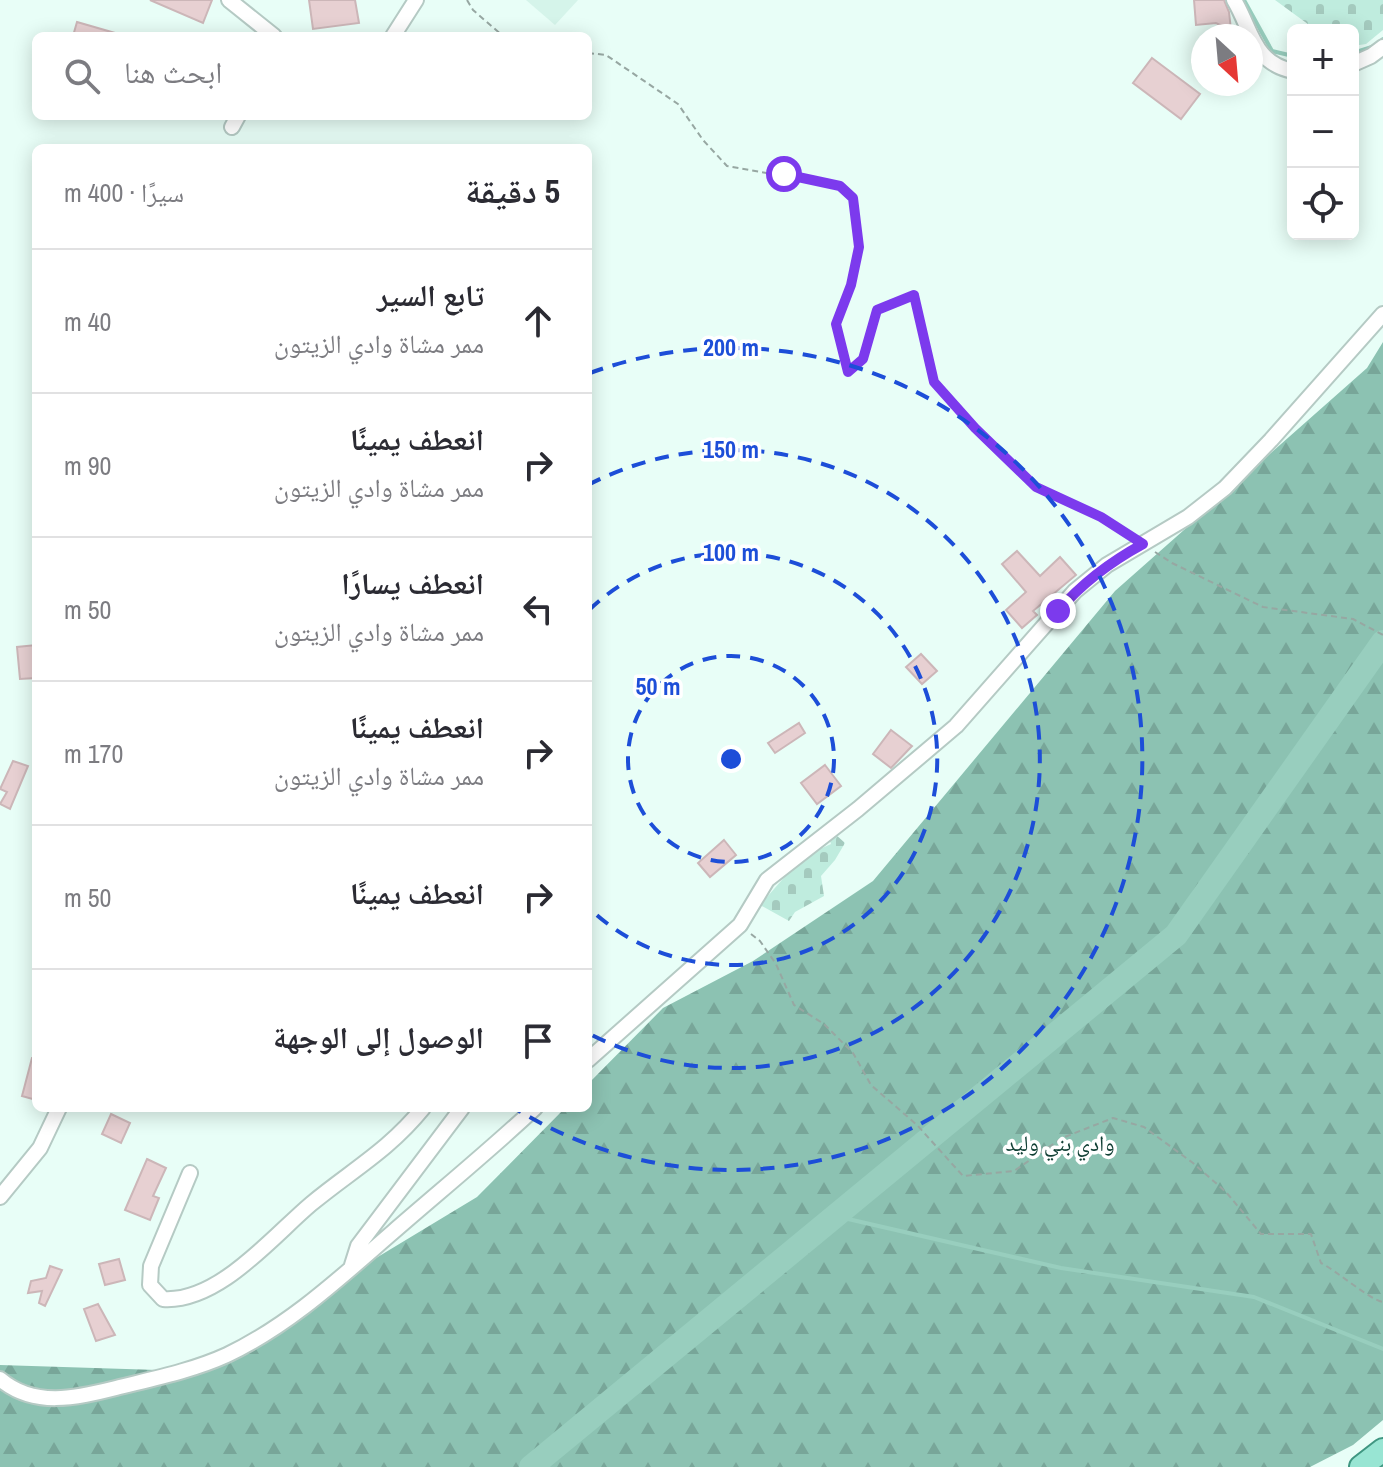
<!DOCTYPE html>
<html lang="ar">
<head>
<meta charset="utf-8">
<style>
	:root { --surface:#fff; --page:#f2f2f3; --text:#2b2b33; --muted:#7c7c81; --line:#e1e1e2 }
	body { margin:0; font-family:"Archivo Narrow","Noto Naskh Arabic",sans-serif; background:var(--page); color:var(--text); direction:rtl }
	.controls { position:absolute; right:24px; top:24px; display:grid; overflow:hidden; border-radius:12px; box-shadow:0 4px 20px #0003 }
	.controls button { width:72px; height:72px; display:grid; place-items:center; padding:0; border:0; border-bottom:2px solid var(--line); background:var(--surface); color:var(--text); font:40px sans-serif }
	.compass { position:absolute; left:1191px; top:24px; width:72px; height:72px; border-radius:50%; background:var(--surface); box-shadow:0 4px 20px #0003; rotate:154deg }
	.stop { position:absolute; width:24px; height:24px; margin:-18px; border:6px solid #7c3aed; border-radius:50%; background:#fff }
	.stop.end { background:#7c3aed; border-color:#fff; box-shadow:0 2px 8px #0008 }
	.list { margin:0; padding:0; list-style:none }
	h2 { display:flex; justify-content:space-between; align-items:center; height:104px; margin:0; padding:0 32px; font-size:34px }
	h2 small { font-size:26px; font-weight:400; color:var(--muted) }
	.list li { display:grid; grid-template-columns:52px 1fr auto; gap:24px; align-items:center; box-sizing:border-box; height:144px; padding:0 32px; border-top:2px solid var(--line) }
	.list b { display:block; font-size:30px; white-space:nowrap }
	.list p { margin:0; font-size:26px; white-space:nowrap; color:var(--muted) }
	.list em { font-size:26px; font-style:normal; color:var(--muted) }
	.icon { flex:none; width:44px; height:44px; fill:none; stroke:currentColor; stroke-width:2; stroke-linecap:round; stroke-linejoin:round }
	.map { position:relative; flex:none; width:1383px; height:1467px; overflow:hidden; direction:ltr }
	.search { position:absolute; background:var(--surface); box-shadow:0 4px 20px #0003; left:32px; top:32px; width:560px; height:88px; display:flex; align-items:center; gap:20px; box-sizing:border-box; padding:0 28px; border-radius:12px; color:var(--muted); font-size:30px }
	.panel { position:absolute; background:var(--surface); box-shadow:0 4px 20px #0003; left:32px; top:144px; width:560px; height:968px; border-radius:12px; direction:rtl }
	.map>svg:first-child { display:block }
	.built { fill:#d5f4ea }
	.forest { fill:url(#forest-firs) }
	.cemetery { fill:url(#cemetery-stones) }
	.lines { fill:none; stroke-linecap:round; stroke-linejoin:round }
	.stream { stroke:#98cebe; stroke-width:4 }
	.river { stroke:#98cebe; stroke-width:24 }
	.building { fill:#e7d0d2; stroke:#ccb6b8; stroke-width:2 }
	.minor-casing { stroke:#b5cac4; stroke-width:18 }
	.primary-casing { stroke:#3f9681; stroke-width:26 }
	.path { stroke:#97a7a2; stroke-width:2; stroke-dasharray:6 4; stroke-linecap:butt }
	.minor { stroke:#fff; stroke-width:14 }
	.primary { stroke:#98e5d3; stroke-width:22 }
	.route { stroke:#7c3aed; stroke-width:10 }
	.ring { fill:none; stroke:#1d4ed8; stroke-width:4; stroke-dasharray:14 10 }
	.labels { text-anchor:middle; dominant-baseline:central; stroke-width:7; stroke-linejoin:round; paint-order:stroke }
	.park-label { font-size:22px; fill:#124136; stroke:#fff }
	.centre { fill:#1d4ed8; stroke:#fff; stroke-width:4 }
	.ring-label { font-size:24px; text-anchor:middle; font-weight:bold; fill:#1d4ed8; stroke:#fff; stroke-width:7; stroke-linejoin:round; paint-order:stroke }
</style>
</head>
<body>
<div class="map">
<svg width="1383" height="1467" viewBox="0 0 1383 1467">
	<defs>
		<pattern id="forest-firs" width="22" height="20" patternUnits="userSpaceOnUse" patternTransform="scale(2)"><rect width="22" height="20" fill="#8cc2b2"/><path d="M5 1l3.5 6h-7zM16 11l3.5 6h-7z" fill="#78a699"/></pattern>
		<pattern id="cemetery-stones" width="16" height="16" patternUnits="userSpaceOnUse" patternTransform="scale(2)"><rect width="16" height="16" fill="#bfecde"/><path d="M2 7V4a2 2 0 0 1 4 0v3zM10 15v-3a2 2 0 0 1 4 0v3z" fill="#a4cabe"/></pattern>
	</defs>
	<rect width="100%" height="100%" fill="#e8fef7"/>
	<path class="built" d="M526 0H578L555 25Z"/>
	<path class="forest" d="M1383 342V1420L1353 1445 1310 1467H0V1365L189 1371 477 1197 565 1108H588V1084L663 1008 753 961 873 881 1115 591 1367 368Z"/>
	<path class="cemetery" d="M1275 0H1383V30L1366 44 1353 46V30H1316Z
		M835 834 845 843 835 860 821 876 824 896 795 912 789 921 760 905 802 857 831 844 829 838Z"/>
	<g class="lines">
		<path class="stream" d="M1244 0 1272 51 1293 56
			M1353 53 1375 46 1383 39
			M835 1216 1061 1268 1254 1297 1383 1349"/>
		<path class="river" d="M531 1467 1176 935 1383 642"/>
	</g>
	<path class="building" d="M150 0H212L203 23Z
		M309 0H355L359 23 313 29Z
		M1194 0H1224L1229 12 1231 30 1216 23 1196 25Z
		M77 22 115 33 114 36H73Z
		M1152 58 1200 94 1181 119 1133 83Z
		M1017 551 1040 576 1060 557 1076 575 1033 611 1037 615 1022 628 1006 610 1026 592 1002 564Z
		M36 645V678L20 679 17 647Z
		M921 654 937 671 922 684 906 667Z
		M799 723 805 733 775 753 768 743Z
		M891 730 912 746 891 768 873 754Z
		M13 761 28 766 10 809 0 804 7 792 0 789Z
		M825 765 841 786 817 804 801 783Z
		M724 840 736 855 710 877 698 863Z
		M32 1058H36V1100L22 1096Z
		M111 1114 130 1123 121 1143 102 1134Z
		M147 1159 166 1168 153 1196 159 1198 150 1220 125 1210Z
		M119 1259 125 1280 105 1285 99 1264Z
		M50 1266 62 1270 45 1306 39 1303 42 1291 28 1293 31 1281 46 1278Z
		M98 1304 115 1335 96 1341 84 1309Z"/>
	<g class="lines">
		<g class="minor-casing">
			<path id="minor" d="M229 0 274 36
				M1234 0C1252 30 1253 63 1293 71
				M393 36 416 0
				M1353 64 1371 56 1383 47
				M232 127 238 116
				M588 1060 740 925 767 880 858 809 956 726 1075 591 1107 565 1188 517 1225 488 1271 440 1383 314
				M190 1173 151 1266 150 1285 163 1299C218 1303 272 1237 311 1204 352 1170 388 1151 423 1108
				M0 1197 40 1148 59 1108
				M352 1265 358 1246 462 1108
				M0 1379C34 1408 76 1398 116 1388 152 1379 192 1371 227 1355 290 1325 341 1277 393 1232 440 1191 489 1151 535 1108"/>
		</g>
		<g class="primary-casing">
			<path id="primary" d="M1361 1467 1383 1450"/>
		</g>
		<path class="path" d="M467 0 473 10 503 36
			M588 53 606 55 678 104 703 140 727 166 840 186 853 198 859 247 851 285 836 324 848 372 863 359 877 310 914 295 934 382 975 428 1036 487 1101 517 1129 535
			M1155 552 1172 563 1263 607 1353 619 1383 635
			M751 934 760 941 776 964 794 1005 824 1024 853 1053 871 1085 917 1125 963 1176 1014 1171 1062 1138 1113 1118 1144 1127 1193 1163 1226 1192 1261 1234H1311L1321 1263C1337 1271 1370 1300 1383 1302"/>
		<use href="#minor" class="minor"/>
		<use href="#primary" class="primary"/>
	</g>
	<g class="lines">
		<path class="route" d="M784 174 840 186 853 198 859 247 851 285 836 324 848 372 863 359 877 310 914 295 934 382 975 428 1036 487 1101 517 1143 544C1110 562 1083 582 1058 611"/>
	</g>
	<g class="ring">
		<circle cx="731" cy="759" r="103"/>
		<path d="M589 610A206 206 0 1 1 589 908"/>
		<path d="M588 485A309 309 0 1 1 588 1033"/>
		<path d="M590 373A411 411 0 1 1 516 1109"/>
	</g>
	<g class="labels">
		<g class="park-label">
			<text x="1060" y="1143">وادي بني وليد</text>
		</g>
	</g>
	<circle cx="731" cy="759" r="12" class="centre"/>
	<g class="ring-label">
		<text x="731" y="356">200 m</text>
		<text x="731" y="458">150 m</text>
		<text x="731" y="561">100 m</text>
		<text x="658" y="695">50 m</text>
	</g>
</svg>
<div class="controls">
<button>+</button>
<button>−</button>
<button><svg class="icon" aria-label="locate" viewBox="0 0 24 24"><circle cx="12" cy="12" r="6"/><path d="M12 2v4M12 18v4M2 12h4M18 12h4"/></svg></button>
</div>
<svg class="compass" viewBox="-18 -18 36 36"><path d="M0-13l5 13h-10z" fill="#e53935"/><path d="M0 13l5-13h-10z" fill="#7c7c81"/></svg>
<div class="stop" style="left:784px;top:174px"></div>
<div class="stop end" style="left:1058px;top:611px"></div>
<div class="search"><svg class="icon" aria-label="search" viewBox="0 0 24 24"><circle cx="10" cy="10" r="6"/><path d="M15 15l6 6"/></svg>ابحث هنا</div>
<section class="panel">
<h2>5 دقيقة<small>سيرًا · 400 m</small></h2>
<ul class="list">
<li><svg class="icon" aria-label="ahead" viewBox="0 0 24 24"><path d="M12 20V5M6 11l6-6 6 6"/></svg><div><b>تابع السير</b><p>ممر مشاة وادي الزيتون</p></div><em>40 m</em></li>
<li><svg class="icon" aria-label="right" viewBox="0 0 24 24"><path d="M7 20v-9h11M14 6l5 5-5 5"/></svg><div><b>انعطف يمينًا</b><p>ممر مشاة وادي الزيتون</p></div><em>90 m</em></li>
<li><svg class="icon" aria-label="left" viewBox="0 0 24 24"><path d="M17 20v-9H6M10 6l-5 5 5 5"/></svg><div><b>انعطف يسارًا</b><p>ممر مشاة وادي الزيتون</p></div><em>50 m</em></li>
<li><svg class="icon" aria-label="right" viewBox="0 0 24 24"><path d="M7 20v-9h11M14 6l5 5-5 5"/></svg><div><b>انعطف يمينًا</b><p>ممر مشاة وادي الزيتون</p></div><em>170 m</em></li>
<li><svg class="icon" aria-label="right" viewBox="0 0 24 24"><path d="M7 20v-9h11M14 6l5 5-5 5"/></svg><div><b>انعطف يمينًا</b></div><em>50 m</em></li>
<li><svg class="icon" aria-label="arrive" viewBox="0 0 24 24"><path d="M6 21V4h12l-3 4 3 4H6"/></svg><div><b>الوصول إلى الوجهة</b></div></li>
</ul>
</section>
</div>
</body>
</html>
